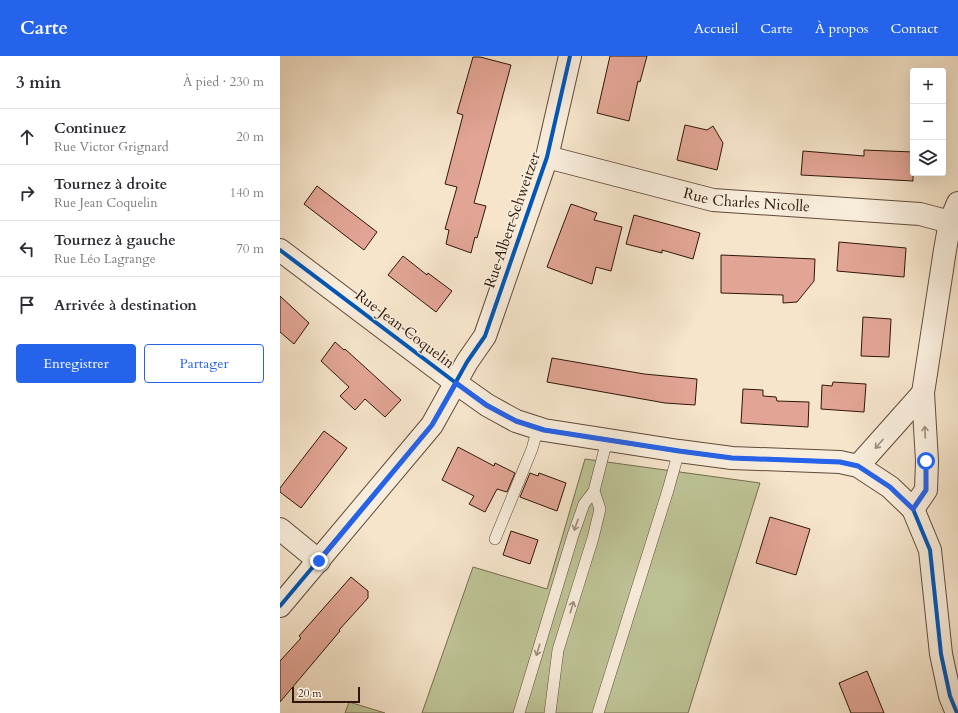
<!DOCTYPE html>
<html lang="fr">
<head>
<meta charset="utf-8">
<style>
	:root { --surface:#fff; --page:#f2f2f3; --text:#2b2b33; --muted:#7c7c81; --line:#e1e1e2; --accent:#2563eb }
	body { margin:0; font-family:Cardo,serif; background:var(--page); color:var(--text) }
	.controls { position:absolute; right:12px; top:12px; display:grid; overflow:hidden; border-radius:4px; box-shadow:0 4px 16px #0002 }
	.controls button { width:36px; height:36px; display:grid; place-items:center; padding:0; border:0; border-bottom:1px solid var(--line); background:var(--surface); color:var(--text); font:20px sans-serif }
	.scale { position:absolute; left:12px; bottom:10px; width:68px; box-sizing:border-box; padding-left:4px; border:2px solid #2f1609; border-top:0; font-size:11px; line-height:14px; white-space:nowrap; color:#2f1609; -webkit-text-stroke:3px #f9eedd; paint-order:stroke }
	.stop { position:absolute; width:12px; height:12px; margin:-9px; border:3px solid #2563eb; border-radius:50%; background:#fff }
	.stop.end { background:#2563eb; border-color:#fff; box-shadow:0 1px 4px #0008 }
	.list { margin:0; padding:0; list-style:none }
	h2 { display:flex; justify-content:space-between; align-items:center; height:52px; margin:0; padding:0 16px; font-size:17px }
	h2 small { font-size:13px; font-weight:400; color:var(--muted) }
	.list li { display:grid; grid-template-columns:26px 1fr auto; gap:12px; align-items:center; box-sizing:border-box; height:56px; padding:0 16px; border-top:1px solid var(--line) }
	.list b { display:block; font-size:15px; white-space:nowrap }
	.list p { margin:0; font-size:13px; white-space:nowrap; color:var(--muted) }
	.list em { font-size:13px; font-style:normal; color:var(--muted) }
	.actions { display:flex; gap:8px; padding:12px 16px }
	.actions a { flex:1; padding:9px 0; border:1px solid var(--accent); border-radius:4px; text-align:center; font-size:14px; color:var(--accent) }
	.actions .main { background:var(--accent); color:#fff }
	.icon { flex:none; width:22px; height:22px; fill:none; stroke:currentColor; stroke-width:2; stroke-linecap:round; stroke-linejoin:round }
	.map { position:relative; flex:none; width:678px; height:657px; overflow:hidden }
	header { display:flex; align-items:center; gap:24px; box-sizing:border-box; height:56px; padding:0 20px; background:var(--accent); color:#fff }
	header strong { font-size:19px }
	nav { display:flex; gap:22px; margin-inline-start:auto; font-size:14px }
	main { display:flex }
	aside { flex:1; background:var(--surface) }
	.map>svg:first-child { display:block }
	.green { fill:#bec496; stroke:#766d50 }
	.building { fill:#e2a595; stroke:#2f1609 }
	.lines { fill:none; stroke-linecap:round; stroke-linejoin:round }
	.service-casing { stroke:#614a3a; stroke-width:12 }
	.minor-casing { stroke:#614a3a; stroke-width:24 }
	.service { stroke:#f9eedd; stroke-width:11 }
	.minor { stroke:#f9eedd; stroke-width:22 }
	.cycleway-casing { stroke:#f9eedd; stroke-width:6 }
	.cycleway { stroke:#0057b8; stroke-width:4 }
	.oneway { stroke:#9e8d7e }
	.route { stroke:#2563eb; stroke-width:5 }
	.labels { text-anchor:middle; dominant-baseline:central; stroke-width:3; stroke-linejoin:round; paint-order:stroke }
	.street-label { font-size:15px; fill:#2f1609; stroke:#f9eedd }
</style>
</head>
<body>
<header>
<strong>Carte</strong>
<nav><a>Accueil</a><a>Carte</a><a>À propos</a><a>Contact</a></nav>
</header>
<main>
<aside>
<h2>3 min<small>À pied · 230 m</small></h2>
<ul class="list">
<li><svg class="icon" aria-label="ahead" viewBox="0 0 24 24"><path d="M12 20V5M6 11l6-6 6 6"/></svg><div><b>Continuez</b><p>Rue Victor Grignard</p></div><em>20 m</em></li>
<li><svg class="icon" aria-label="right" viewBox="0 0 24 24"><path d="M7 20v-9h11M14 6l5 5-5 5"/></svg><div><b>Tournez à droite</b><p>Rue Jean Coquelin</p></div><em>140 m</em></li>
<li><svg class="icon" aria-label="left" viewBox="0 0 24 24"><path d="M17 20v-9H6M10 6l-5 5 5 5"/></svg><div><b>Tournez à gauche</b><p>Rue Léo Lagrange</p></div><em>70 m</em></li>
<li><svg class="icon" aria-label="arrive" viewBox="0 0 24 24"><path d="M6 21V4h12l-3 4 3 4H6"/></svg><div><b>Arrivée à destination</b></div></li>
</ul>
<div class="actions"><a class="main">Enregistrer</a><a>Partager</a></div>
</aside>
<div class="map">
<svg width="678" height="657" viewBox="0 0 678 657">
	<rect width="100%" height="100%" fill="#f6e5cb"/>
	<filter id="stains"><feTurbulence type="fractalNoise" baseFrequency=".005" numOctaves="4"/><feColorMatrix values="0 0 0 0 .2 0 0 0 0 .09 0 0 0 0 .02 0 0 0 .5 -.17"/></filter>
	<radialGradient id="worn" r=".72"><stop offset=".6" stop-color="#630" stop-opacity="0"/><stop offset="1" stop-color="#630" stop-opacity=".3"/></radialGradient>
	<path class="green" d="M305 403 480 427 408 657H142L193 511 267 533Z
		M69 646 105 657H65Z"/>
	<path class="building" d="M330 0H367L360 26 358 25 349 65 317 57Z
		M193 1H200L231 9 194 147 206 150 197 182 195 181 191 197 166 188 169 174 165 173 177 131 165 128 183 59 177 57Z
		M405 69 427 74 433 70 443 87 437 114 397 104Z
		M584 94 633 96V125L521 119 523 95 584 100Z
		M37 130 97 176 84 194 24 148Z
		M291 148 317 157 314 164 342 171 331 215 316 211 312 228 267 211Z
		M354 159 420 177 413 203 382 194V197L346 188Z
		M559 186 626 192 624 221 557 215Z
		M441 199 535 203 534 225 517 246 503 247V239L441 237Z
		M123 200 147 219 148 217 172 235 156 256 108 219Z
		M0 240 29 267 14 288 0 276Z
		M583 261 611 263 609 301 581 300Z
		M55 286 64 294 65 293 121 344 105 361 85 343 75 354 60 340 69 331 41 305Z
		M272 302 364 318 417 323 415 349 385 347 267 326Z
		M553 326 586 328 584 356 541 353 542 329 552 330Z
		M463 333 483 334V340L496 341 497 345 529 346 528 371 461 367Z
		M44 375 67 392 21 452 0 436V432Z
		M178 391 214 410 215 407 235 417 227 436 217 433 205 456 189 448 194 440 162 424Z
		M250 417 258 420 259 417 286 427 277 455 240 441Z
		M490 461 530 473 516 519 476 507Z
		M231 475 258 484 250 508 223 499Z
		M71 521 88 535V542L59 574 60 575 0 646V605L21 582 19 580Z
		M587 615 604 657H571L559 627Z"/>
	<g class="lines">
		<g class="service-casing">
			<path id="service" d="M215 483 252 393 258 372
				M239 657 293 479 304 448 314 435 327 384
				M270 657 278 594 313 482 320 453 314 435
				M318 657 388 434 399 395"/>
		</g>
		<g class="minor-casing">
			<g id="minor">
				<path id="s1" d="M267 101 433 144 640 158 670 166"/>
				<path d="M0 194 176 327 207 349 236 365 264 374 399 395 452 402 560 406 578 410 610 431 633 453 650 494 661 598 670 640 677 657"/>
				<path d="M578 410 643 337"/>
				<path d="M633 453 646 434 647 405 643 337 665 194 670 166 678 147"/>
				<path d="M0 473 39 505"/>
				<path d="M0 550 152 369 187 306 205 280 267 101 290 0"/>
			</g>
		</g>
		<use href="#service" class="service"/>
		<use href="#minor" class="minor"/>
		<g class="cycleway-casing">
			<path id="cycleway" d="M0 194 176 327 207 349 236 365 264 374 399 395 452 402 560 406 578 410 610 431 633 453 650 494 661 598 670 640 677 657
				M0 550 152 369 187 306 205 280 267 101 290 0"/>
		</g>
		<use href="#cycleway" class="cycleway"/>
	</g>
	<defs><path id="oneway-shaft" d="M-6 0H5M1.5-3L5.5 0L1.5 3" fill="none" stroke-width="1.6" stroke-linecap="round" stroke-linejoin="round"/></defs>
	<g class="oneway">
		<use href="#oneway-shaft" transform="translate(645 376) rotate(-93)"/>
		<use href="#oneway-shaft" transform="translate(599 388) rotate(131)"/>
		<use href="#oneway-shaft" transform="translate(296 469) rotate(110)"/>
		<use href="#oneway-shaft" transform="translate(292 551) rotate(-73)"/>
		<use href="#oneway-shaft" transform="translate(258 594) rotate(107)"/>
	</g>
	<g class="lines">
		<path class="route" d="M39 505 152 369 176 327 206 349 236 365 264 374 399 395 452 402 560 406 578 410 610 431 633 453 646 434V405"/>
	</g>
	<g class="labels">
		<g class="street-label">
			<text stroke="none"><textPath href="#s1" startOffset="205">Rue Charles Nicolle</textPath></text>
			<text transform="translate(232 164) rotate(-71)">Rue Albert Schweitzer</text>
			<text transform="translate(125 273) rotate(37)">Rue Jean Coquelin</text>
		</g>
	</g>
	<rect width="100%" height="100%" filter="url(#stains)"/>
	<rect width="100%" height="100%" fill="url(#worn)"/>
</svg>
<div class="controls">
<button>+</button>
<button>−</button>
<button><svg class="icon" aria-label="layers" viewBox="0 0 24 24"><path d="M12 4l9 5-9 5-9-5zM3 14l9 5 9-5"/></svg></button>
</div>
<div class="scale">20 m</div>
<div class="stop" style="left:646px;top:405px"></div>
<div class="stop end" style="left:39px;top:505px"></div>
</div>
</main>
</body>
</html>
